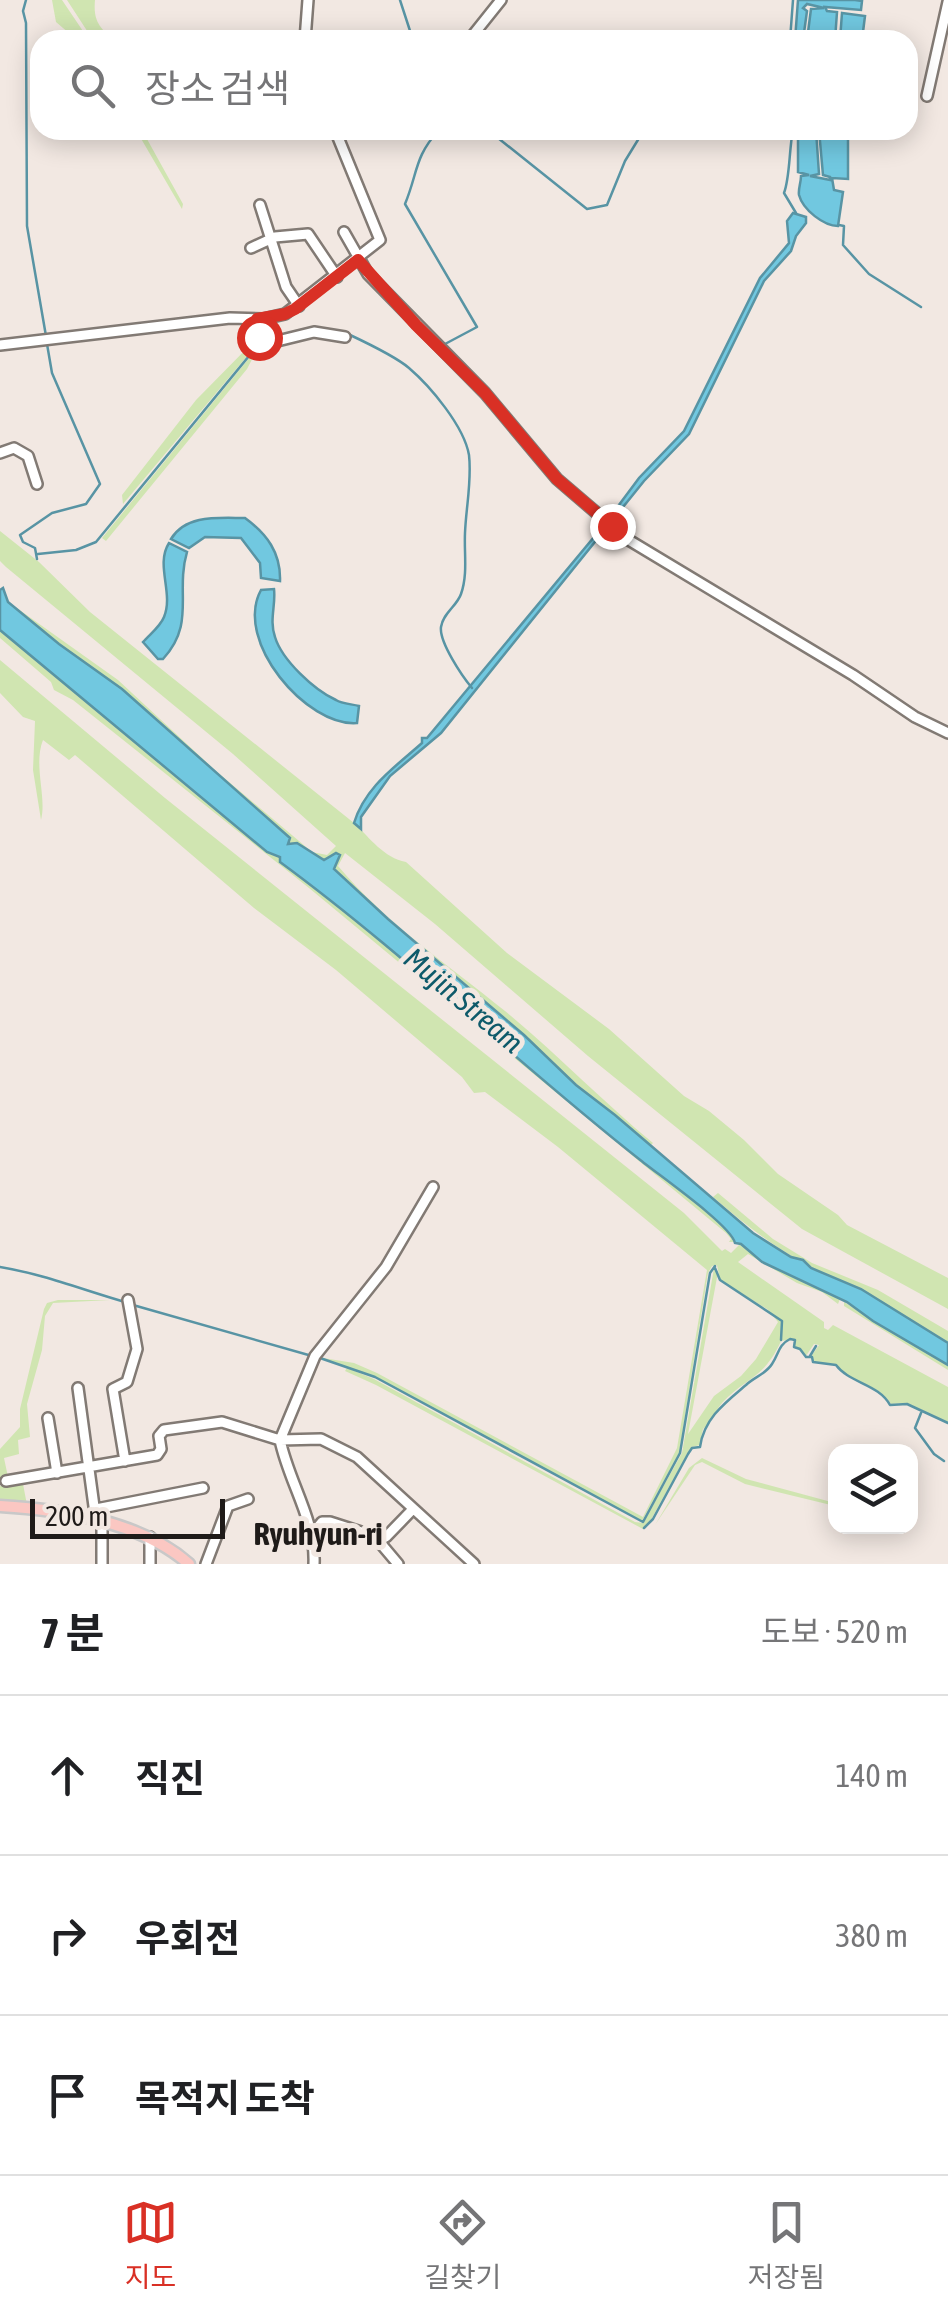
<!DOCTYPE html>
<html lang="ko">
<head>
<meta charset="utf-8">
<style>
	:root { --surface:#fff; --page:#f6f6f6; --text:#202124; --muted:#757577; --line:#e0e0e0; --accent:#d93025 }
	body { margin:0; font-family:"Asap Condensed","Noto Sans KR",sans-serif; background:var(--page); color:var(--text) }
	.controls { position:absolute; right:30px; bottom:30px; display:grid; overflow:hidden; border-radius:20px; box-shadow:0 5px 25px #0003 }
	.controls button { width:90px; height:90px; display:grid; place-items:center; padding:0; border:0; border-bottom:2px solid var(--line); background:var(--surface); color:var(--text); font:50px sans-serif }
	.scale { position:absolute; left:30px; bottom:25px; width:195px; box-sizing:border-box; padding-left:10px; border:5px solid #1f1b19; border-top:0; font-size:28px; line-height:35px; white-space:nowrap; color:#1f1b19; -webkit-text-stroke:8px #f2e8e2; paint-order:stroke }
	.stop { position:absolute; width:30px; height:30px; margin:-22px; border:8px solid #d93025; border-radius:50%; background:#fff }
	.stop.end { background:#d93025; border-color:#fff; box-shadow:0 2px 10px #0008 }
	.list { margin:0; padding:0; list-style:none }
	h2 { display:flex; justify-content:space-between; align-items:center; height:130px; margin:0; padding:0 40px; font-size:42px }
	h2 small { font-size:32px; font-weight:400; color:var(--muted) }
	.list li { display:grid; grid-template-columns:65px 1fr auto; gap:30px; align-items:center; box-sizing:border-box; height:160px; padding:0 40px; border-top:2px solid var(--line) }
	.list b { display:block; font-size:38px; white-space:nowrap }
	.list em { font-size:32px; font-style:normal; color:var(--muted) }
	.icon { flex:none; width:55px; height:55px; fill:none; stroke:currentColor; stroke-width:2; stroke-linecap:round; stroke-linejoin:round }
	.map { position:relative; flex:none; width:948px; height:1564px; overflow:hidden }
	.search { position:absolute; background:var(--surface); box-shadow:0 5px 25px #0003; left:30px; right:30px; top:30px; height:110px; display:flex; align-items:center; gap:25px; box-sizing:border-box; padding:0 35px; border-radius:30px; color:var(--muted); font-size:38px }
	.sheet { height:610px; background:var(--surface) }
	nav { display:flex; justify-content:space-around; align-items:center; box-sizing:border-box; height:140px; border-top:2px solid var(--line); background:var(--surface); font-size:28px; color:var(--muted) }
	nav a { display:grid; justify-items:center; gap:5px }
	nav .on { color:var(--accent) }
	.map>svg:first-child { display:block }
	.green { fill:#d0e5b1 }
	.water { fill:#71c8e0; stroke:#5894a4; stroke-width:2.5 }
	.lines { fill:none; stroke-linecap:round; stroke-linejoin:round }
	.stream { stroke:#5894a4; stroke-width:2.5 }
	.minor-casing { stroke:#827a74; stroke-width:14 }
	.major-casing { stroke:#c9c8c8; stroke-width:15 }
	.minor { stroke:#fff; stroke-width:9 }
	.major { stroke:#fbc7c2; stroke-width:10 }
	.route { stroke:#d93025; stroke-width:12 }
	.labels { text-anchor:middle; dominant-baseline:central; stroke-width:10; stroke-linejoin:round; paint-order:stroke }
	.water-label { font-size:30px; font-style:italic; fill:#0e5a6a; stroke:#f2e8e2 }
	.quarter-label { font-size:32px; font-weight:bold; fill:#1f1b19; stroke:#f2e8e2 }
</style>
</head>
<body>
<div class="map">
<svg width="948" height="1564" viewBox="0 0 948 1564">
	<rect width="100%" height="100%" fill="#f2e8e2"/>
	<path class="green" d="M52 0H62L89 40H77L56 22Z
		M67 0H95C93 22 100 27 113 40H93Z
		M136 130H142L183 204 182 209Z
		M256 339 258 343 123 504 122 495 196 400Z
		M259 346 247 369 106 541 102 538Z
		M0 531 39 562 90 612 354 823C370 838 384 858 406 862L507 953 609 1029 684 1096 709 1111 744 1140 778 1174 838 1215 847 1225 948 1278V1309L802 1229 588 1056 435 924 345 853 338 866C385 922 448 965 505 1011 556 1053 602 1101 653 1143L651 1145 576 1085 524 1035 338 874 333 869 339 856 335 853 324 861 297 843 290 845 122 689 59 644 7 601 118 680 216 771 312 852 327 855 336 846 233 754 6 567 0 561Z
		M0 630 267 852 280 857 281 862C375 931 462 1011 551 1086 611 1137 676 1183 734 1236V1242H729L731 1239 726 1233 309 888 73 700 54 690 51 682 0 638Z
		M0 660 165 798 684 1213 722 1251 725 1249 731 1253 741 1243C771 1267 804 1283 840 1299L838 1304 822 1292 797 1283 748 1254 738 1262 824 1322V1328L828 1330 833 1325 948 1387V1422L907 1403 891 1404C879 1383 849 1383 836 1365L813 1362 812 1355 819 1345 814 1344 806 1356 795 1346 794 1339 781 1341C764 1379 746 1377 722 1403 714 1412 712 1422 703 1429L700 1445 692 1447 687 1454 652 1518 643 1529 376 1385 345 1371 347 1368 374 1379 635 1522 643 1523 682 1453 714 1268 718 1272 688 1434 714 1396 741 1376 756 1359 778 1322 767 1309 720 1280 717 1265 712 1266 708 1273 679 1453 642 1521 375 1377 317 1357 354 1363 377 1373 643 1517 677 1448 707 1270 558 1147 485 1092 474 1093 462 1077 336 970 254 908 75 755 69 760 43 740C33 765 47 797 41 820L33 770 35 721 23 717 0 693Z
		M718 1193 773 1239 812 1263 878 1290 948 1331V1343C919 1327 891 1308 862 1290 847 1281 828 1277 813 1269 777 1249 745 1225 713 1197Z
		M58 1300H110L53 1303 45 1316 42 1350 27 1404 30 1437 18 1440 19 1454 4 1458 8 1477 0 1478V1449L20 1427V1409L44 1309 47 1303Z
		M844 1302 948 1365V1370L844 1306Z
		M702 1458 746 1479 835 1503V1506L745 1484 702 1462 695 1465 655 1525 689 1468Z
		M23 1484 27 1505 0 1500V1486Z"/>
	<path class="water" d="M798 0H855L862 1 861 10 825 7 827 11 837 12 835 40H807L811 9 824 8 807 4 803 8 807 11 803 40H795Z
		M842 13 865 16 862 40H840Z
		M798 130H816L819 174 810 176 830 180V177L823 175 819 130H848V179L832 178 834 190 843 192 838 226C824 226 803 210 799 195 798 189 801 183 801 176L809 175 798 172Z
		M793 213 806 217V223L796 236 791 251 764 281 689 434 644 481 441 733 390 776 361 817V829L354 823C365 787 395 767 422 743V738H427L604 525 639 478 684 431 760 278 789 243 787 221Z
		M245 518C267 534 281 553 280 581L261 578 260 563 241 538 205 537 189 548 171 539C186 514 219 518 245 518Z
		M169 543 187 552C175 593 196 623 163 659H158L143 642C150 634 160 627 164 617 174 593 155 565 169 543Z
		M3 588 8 602 59 644 122 689 290 838 288 844 297 843 324 860 336 853 340 855 334 869 388 919 524 1035 576 1085 615 1115 753 1233 791 1257 803 1260 811 1268 861 1289 948 1343V1365L873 1321 847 1302 762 1262 741 1244 735 1243C731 1225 657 1174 639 1159 517 1063 405 954 280 862V857L267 852 0 630V590Z
		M274 589C276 605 269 620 275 637 282 660 314 690 336 700 342 704 352 704 359 706L357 723C307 727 233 641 261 590Z"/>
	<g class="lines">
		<path class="stream" d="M26 0 23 11 26 23 27 226 46 336
			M400 0 413 40
			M698 40H705
			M790 40 793 0
			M439 130C414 157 418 173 405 204L477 327 445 344
			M488 130 587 209 607 205 625 161 644 130
			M793 130C789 149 790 178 784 193L796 213
			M839 225 844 226 843 245 869 274 921 307
			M348 334C365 342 395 356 409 368 430 386 464 426 469 455 472 481 466 507 465 533 464 553 468 574 461 594 457 606 443 613 441 627 439 642 462 676 472 688
			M279 336 300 331
			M38 554 76 550 96 542 258 345
			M37 559 35 548 23 542 20 535 52 513 86 504 100 484 52 373 47 344
			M0 1267C43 1274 83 1290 125 1302
			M715 1268 720 1280 782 1321 781 1340
			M133 1305 312 1356
			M810 1356 816 1346
			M320 1358 375 1377 643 1522 680 1453 710 1273 715 1266
			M921 1413 915 1428 934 1454 944 1461
			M644 1528 653 1519 688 1454 692 1448 700 1447C704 1418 726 1402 746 1385 754 1377 766 1374 772 1364 779 1354 778 1345 790 1339L795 1340 794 1347 800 1349 806 1357H812L813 1362 836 1365C849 1383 879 1384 890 1405L907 1404 948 1423"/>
		<g class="minor-casing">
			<path id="minor" d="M305 40 308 0
				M469 40 501 0
				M927 96 948 2
				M260 205 286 287 299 306
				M344 232 368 274 485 393 557 479 627 539 853 675 915 717 948 733
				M251 248 275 237 308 234 337 277
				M257 319 261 345 314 332 345 337
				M0 345 230 318 263 319 285 314 380 240 335 130
				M0 453 14 448 28 456 37 484
				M433 1187 386 1267 315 1356 280 1440 321 1439 357 1457 474 1564
				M78 1388 96 1521
				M48 1418 57 1473
				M125 1461 113 1389 127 1382 137 1349 128 1300
				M6 1481 157 1455 161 1449 159 1436 164 1430 222 1422 280 1440C289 1483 316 1520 314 1564
				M96 1509 203 1488
				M313 1533 322 1522H330L380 1538 386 1537 413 1509
				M380 1538 382 1545 398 1564
				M102 1564V1523
				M150 1564V1537
				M206 1564 228 1506 248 1499"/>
		</g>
		<g class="major-casing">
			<path id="major" d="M0 1506C62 1510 141 1521 189 1564"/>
		</g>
		<use href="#minor" class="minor"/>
		<use href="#major" class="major"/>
	</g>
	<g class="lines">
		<path class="route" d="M259 337 257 319 285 314 295 309 358 260 416 325 485 393 557 479 612 526"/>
	</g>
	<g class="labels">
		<g class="water-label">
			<text transform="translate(464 1000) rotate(40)">Mujin Stream</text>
		</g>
		<g class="quarter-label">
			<text x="318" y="1533">Ryuhyun-ri</text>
		</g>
	</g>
</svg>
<div class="controls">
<button><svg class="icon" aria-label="layers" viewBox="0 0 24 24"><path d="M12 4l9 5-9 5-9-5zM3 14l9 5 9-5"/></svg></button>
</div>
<div class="scale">200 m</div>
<div class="stop" style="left:259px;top:337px"></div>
<div class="stop end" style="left:612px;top:526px"></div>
<div class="search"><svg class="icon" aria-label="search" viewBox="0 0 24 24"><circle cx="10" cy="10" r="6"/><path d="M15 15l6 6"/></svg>장소 검색</div>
</div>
<section class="sheet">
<h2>7 분<small>도보 · 520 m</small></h2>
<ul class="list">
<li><svg class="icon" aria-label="ahead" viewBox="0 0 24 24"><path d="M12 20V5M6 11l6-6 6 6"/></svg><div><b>직진</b></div><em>140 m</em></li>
<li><svg class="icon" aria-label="right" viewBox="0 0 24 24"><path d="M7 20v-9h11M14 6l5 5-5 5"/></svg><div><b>우회전</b></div><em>380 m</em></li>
<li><svg class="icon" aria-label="arrive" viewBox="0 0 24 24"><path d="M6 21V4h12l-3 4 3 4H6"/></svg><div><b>목적지 도착</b></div></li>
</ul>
</section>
<nav>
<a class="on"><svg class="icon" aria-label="map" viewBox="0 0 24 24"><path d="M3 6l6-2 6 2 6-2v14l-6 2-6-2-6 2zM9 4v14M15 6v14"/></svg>지도</a>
<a><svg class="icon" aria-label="directions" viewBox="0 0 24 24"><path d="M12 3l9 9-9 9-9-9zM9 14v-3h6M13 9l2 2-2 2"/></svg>길찾기</a>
<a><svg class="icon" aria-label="saved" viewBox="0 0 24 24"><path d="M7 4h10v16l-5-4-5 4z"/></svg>저장됨</a>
</nav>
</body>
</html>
